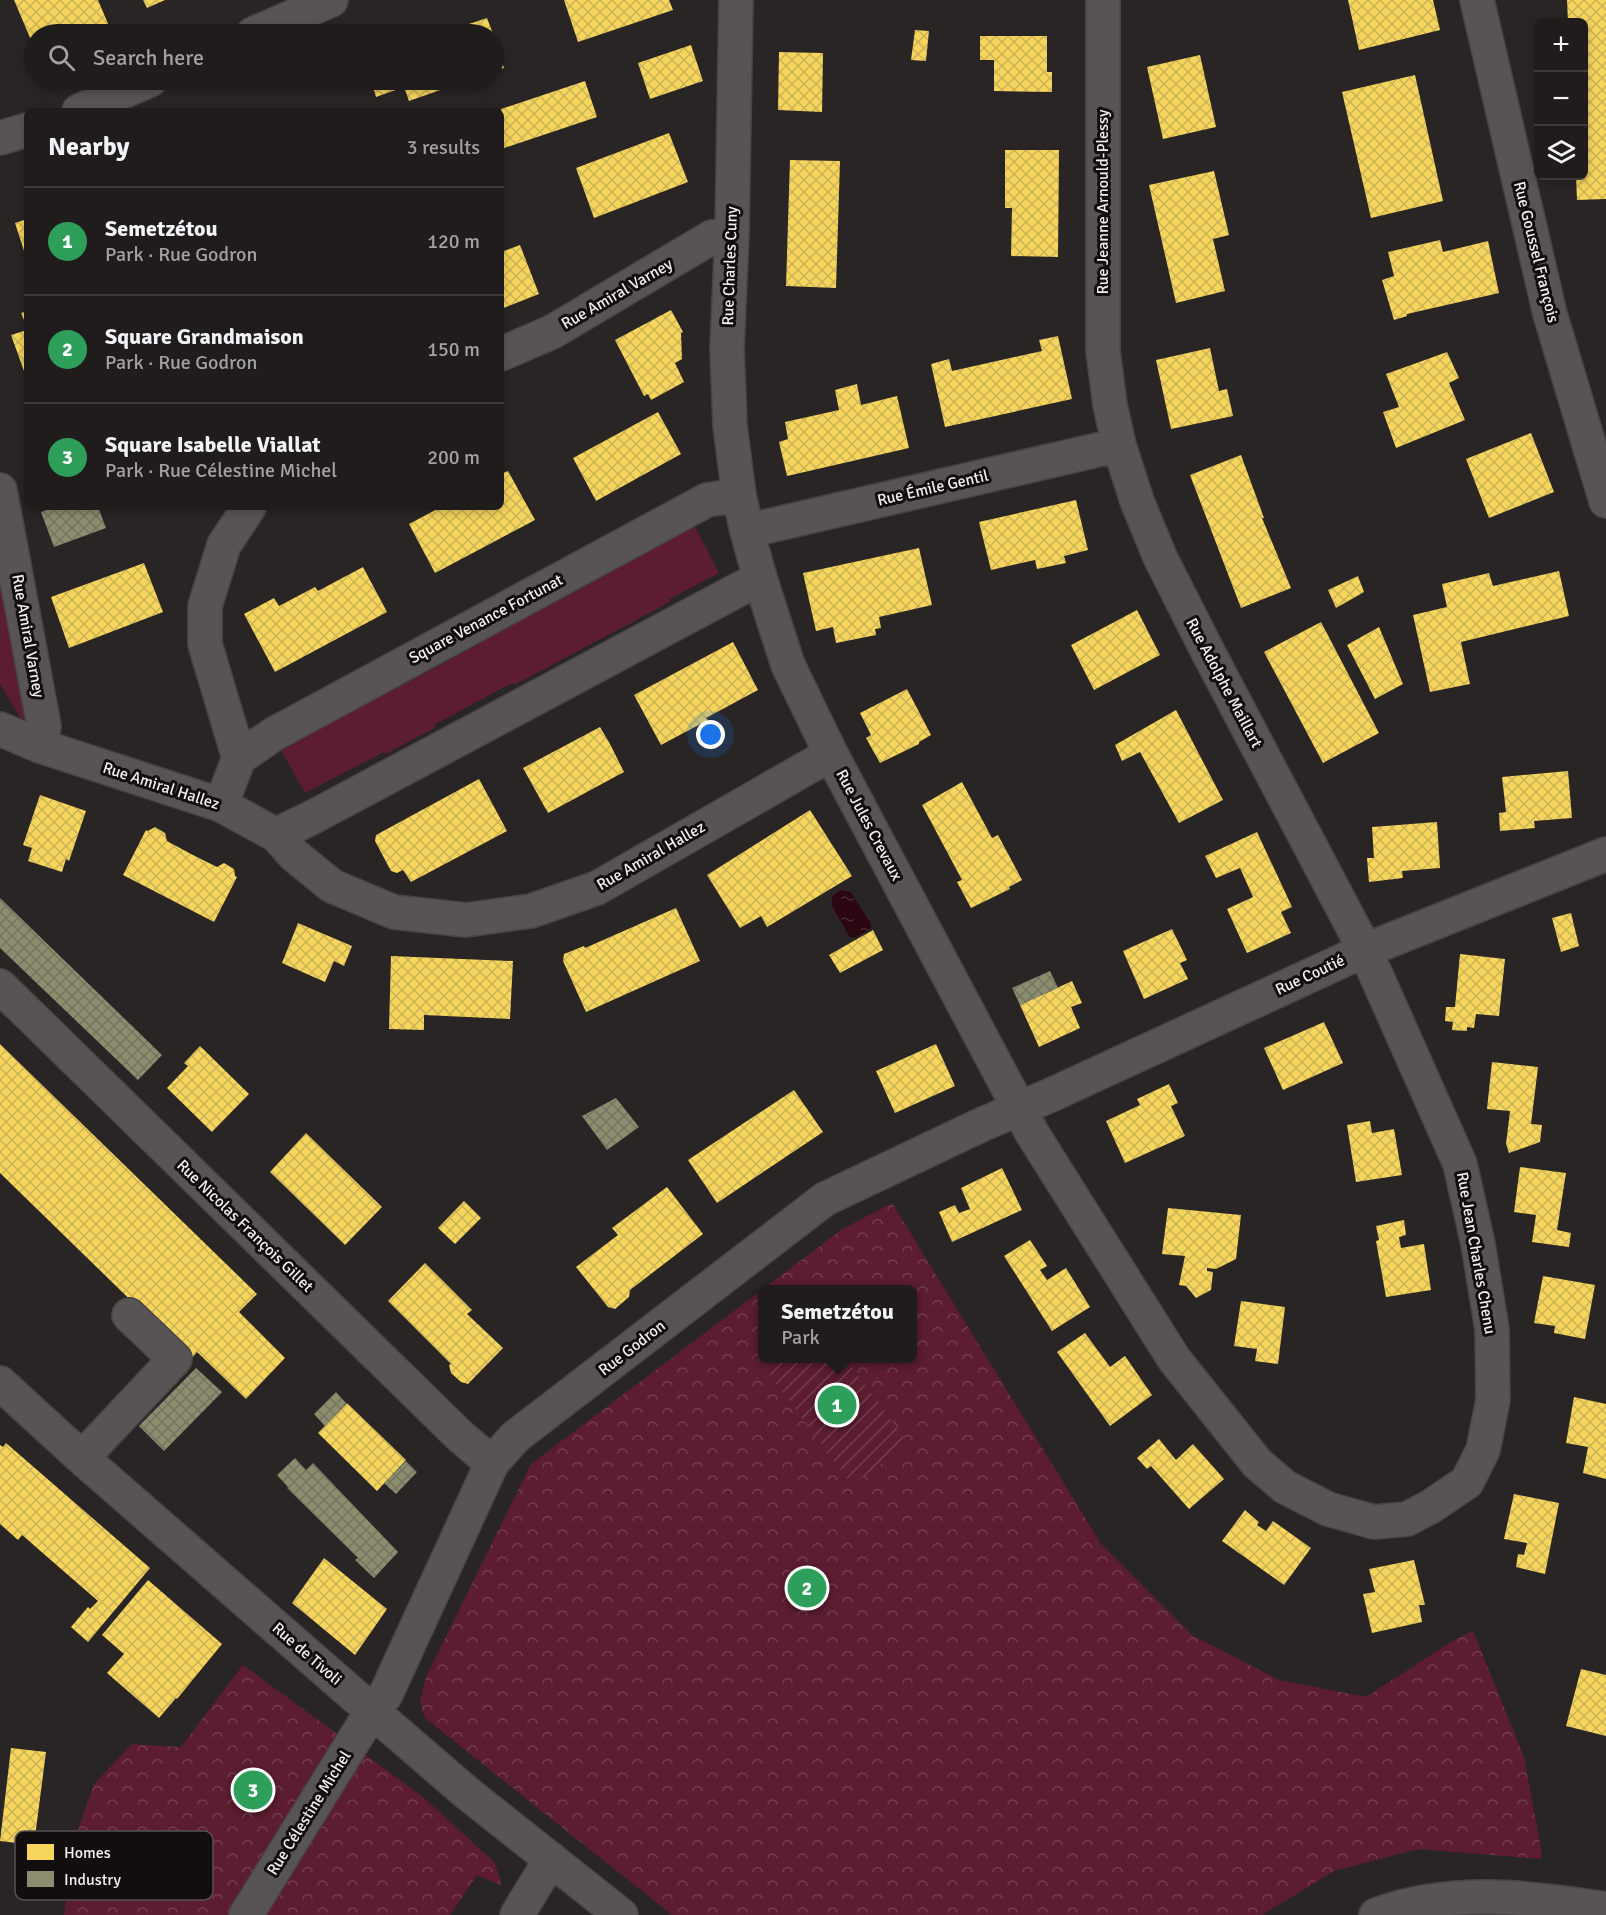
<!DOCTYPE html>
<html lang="en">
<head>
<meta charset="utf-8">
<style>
	:root { --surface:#201c1c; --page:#2d2929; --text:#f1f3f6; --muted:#a2a1a3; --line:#3d3a3b; --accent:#8c9099 }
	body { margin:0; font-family:Signika,sans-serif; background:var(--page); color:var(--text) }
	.controls { position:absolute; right:18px; top:18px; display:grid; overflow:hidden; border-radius:9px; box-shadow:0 3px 9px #0003 }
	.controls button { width:54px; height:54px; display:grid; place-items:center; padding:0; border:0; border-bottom:2px solid var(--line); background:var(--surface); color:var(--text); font:30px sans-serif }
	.you { position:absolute; left:711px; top:735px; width:21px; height:21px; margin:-15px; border:4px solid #fff; border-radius:50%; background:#1a73e8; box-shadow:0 0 0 9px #1a73e833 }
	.badge { display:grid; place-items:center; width:39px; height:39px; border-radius:50%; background:var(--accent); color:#fff; font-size:20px; font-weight:700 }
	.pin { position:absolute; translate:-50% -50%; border:3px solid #fff; box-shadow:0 2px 6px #0006 }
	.popup { position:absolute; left:758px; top:1285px; width:159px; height:78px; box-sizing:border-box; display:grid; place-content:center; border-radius:9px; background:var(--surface); filter:drop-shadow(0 2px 4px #0005); font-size:20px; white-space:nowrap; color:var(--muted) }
	.popup b { font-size:22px; color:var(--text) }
	.popup::after { content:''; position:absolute; left:50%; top:100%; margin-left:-12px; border:12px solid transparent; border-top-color:var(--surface) }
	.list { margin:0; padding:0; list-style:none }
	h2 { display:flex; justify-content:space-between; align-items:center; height:78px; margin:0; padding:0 24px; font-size:26px }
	h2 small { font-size:20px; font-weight:400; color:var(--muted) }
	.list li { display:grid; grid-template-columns:39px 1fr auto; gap:18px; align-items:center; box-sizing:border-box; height:108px; padding:0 24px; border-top:2px solid var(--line) }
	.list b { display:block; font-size:22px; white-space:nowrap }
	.list p { margin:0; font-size:20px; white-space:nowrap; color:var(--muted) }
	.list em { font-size:20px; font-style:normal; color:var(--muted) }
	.icon { flex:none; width:33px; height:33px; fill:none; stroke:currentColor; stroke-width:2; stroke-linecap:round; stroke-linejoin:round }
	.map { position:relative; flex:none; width:1606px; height:1915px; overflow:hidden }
	.search { position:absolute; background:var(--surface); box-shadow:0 3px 9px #0003; left:24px; top:24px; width:480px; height:66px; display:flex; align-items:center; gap:15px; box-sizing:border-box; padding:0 21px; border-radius:33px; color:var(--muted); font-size:22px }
	.panel { position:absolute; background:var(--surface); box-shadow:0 3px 9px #0003; left:24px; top:108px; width:480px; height:402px; border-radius:9px }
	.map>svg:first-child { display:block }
	.grass { fill:#5c1d30 }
	.forest { fill:url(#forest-crowns) }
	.garden { fill:url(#garden-furrows) }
	.water { fill:url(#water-ripples) }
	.homes { fill:url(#homes-cross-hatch) }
	.industry { fill:url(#industry-cross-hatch) }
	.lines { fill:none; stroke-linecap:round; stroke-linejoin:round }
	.minor-casing { stroke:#484344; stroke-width:36 }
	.minor { stroke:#585455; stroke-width:33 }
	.labels { text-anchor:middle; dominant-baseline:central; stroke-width:6; stroke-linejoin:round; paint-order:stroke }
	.street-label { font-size:16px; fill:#f5edee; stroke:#120d0e }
	.key { fill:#120d0e; stroke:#565051; stroke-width:1.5 }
	.key-label { font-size:16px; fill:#f5edee }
</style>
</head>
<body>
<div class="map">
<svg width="1606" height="1915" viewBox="0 0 1606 1915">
	<defs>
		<pattern id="forest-crowns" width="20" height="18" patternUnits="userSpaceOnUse" patternTransform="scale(1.5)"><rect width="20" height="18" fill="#5c1d30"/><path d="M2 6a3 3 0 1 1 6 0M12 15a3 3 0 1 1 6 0" fill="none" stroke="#743e4e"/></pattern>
		<pattern id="garden-furrows" width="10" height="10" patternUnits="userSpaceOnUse" patternTransform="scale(1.5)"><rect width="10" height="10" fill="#5c1d30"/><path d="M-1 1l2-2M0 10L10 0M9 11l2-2" fill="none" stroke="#743e4e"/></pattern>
		<pattern id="water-ripples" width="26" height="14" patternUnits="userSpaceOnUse" patternTransform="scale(1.5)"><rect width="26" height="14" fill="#2b0712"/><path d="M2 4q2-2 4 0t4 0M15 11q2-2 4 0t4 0" fill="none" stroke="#4a2b35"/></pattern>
		<pattern id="homes-cross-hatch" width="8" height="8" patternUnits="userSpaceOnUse" patternTransform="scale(1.5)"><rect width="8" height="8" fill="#f6d55c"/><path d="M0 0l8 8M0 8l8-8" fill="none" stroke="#cbb257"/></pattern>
		<pattern id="industry-cross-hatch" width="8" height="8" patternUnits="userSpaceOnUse" patternTransform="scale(1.5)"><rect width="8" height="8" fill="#8c8c6e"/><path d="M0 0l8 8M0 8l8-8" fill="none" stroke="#757460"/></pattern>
	</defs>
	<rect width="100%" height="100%" fill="#2a2525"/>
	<path class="grass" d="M694 525 719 573 669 599 670 602 516 684H510L434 725 435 728 385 754 384 752 305 793 280 748 399 684 401 686 479 644 478 641Z
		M0 541 33 710 22 720 0 684Z"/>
	<path class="forest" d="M892 1203 1101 1544 1192 1635 1279 1680 1366 1697 1454 1640 1473 1631 1524 1757 1541 1849V1859L1418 1849 1334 1871 1262 1915H672L425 1718 420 1702 426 1677 531 1464 762 1290V1358H912V1290H762L841 1230Z
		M243 1665 423 1797 495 1863 502 1886 477 1875 450 1915H64L73 1845 94 1784 132 1744 181 1747Z"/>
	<path class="garden" d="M776 1358 846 1359 909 1444 852 1485 764 1367Z"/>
	<path class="water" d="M841 890 851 892 871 924V928L855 938 850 937 831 905 833 895Z"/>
	<path class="homes" d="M14 0H98L109 26 89 34H34V47Z
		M143 0H165L147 8Z
		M564 0H669L673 10 578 42Z
		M1348 0H1433L1440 30 1359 50Z
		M1567 0H1606V199L1577 200 1576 176H1584V22H1568Z
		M487 18 493 34H439Z
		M915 30 929 31 926 61 911 60Z
		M980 36H1047V72H1052V92L994 91V60H980Z
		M494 39 504 68 494 71Z
		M691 45 703 81 650 99 638 63Z
		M779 52 823 53 822 112 778 110Z
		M1200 55 1216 127 1163 139 1147 67Z
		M1415 75 1443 201 1371 218 1342 92Z
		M371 80H469L409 101 404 87 376 97Z
		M585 81 597 117 501 149V109Z
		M669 133 688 182 594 218 576 168Z
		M1005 150H1059L1058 257 1011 256 1012 208H1005Z
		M790 160 840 161 836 288 786 286Z
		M1214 171 1229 235 1213 239 1225 291 1176 303 1149 185Z
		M27 219V260L15 223Z
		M1440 240 1443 252 1488 241 1499 293 1407 314V316L1394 320 1382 280 1394 276 1388 252Z
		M520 245 539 294 501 309V252Z
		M671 310 683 332 681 333 682 359 675 363 684 382 651 400 648 394 644 396 615 340Z
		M27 311V327L21 313Z
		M27 330V370L24 371 11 335Z
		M1058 336 1072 399 945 427 931 364 949 359 952 371 1042 351 1039 340Z
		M1210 348 1219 391 1227 389 1233 416 1171 429 1156 360Z
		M1447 352 1459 378 1449 383 1465 420 1396 448 1383 412 1399 407 1386 374Z
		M857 384 861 405 897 396 909 448 787 476 779 442 788 439 785 422 839 410 835 390Z
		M658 412 681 454 596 501 573 458Z
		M1531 433 1554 492 1489 518 1466 459Z
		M1241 455 1264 518H1262L1291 588 1241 608 1190 475Z
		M508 471 535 520 435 573 409 524 441 507H501V474Z
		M1076 500 1088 550 1064 556 1066 563 1037 569 1035 560 991 570 979 522Z
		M919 548 932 605 879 617 881 628 875 629 876 635 836 643 833 627 816 631 803 573Z
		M144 563 163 612 69 648 51 597Z
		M363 567 387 612 275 672 244 614 274 598 279 606 315 587 318 591Z
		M1559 571 1569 616 1461 642 1470 684 1430 692 1413 615 1447 607 1442 584 1489 573 1493 586Z
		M1358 576 1364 592 1336 608 1328 590Z
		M1137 610 1160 655 1094 690 1071 645Z
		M1321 622 1379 733 1323 763 1264 652Z
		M1379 627 1403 684 1375 699 1347 645Z
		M733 642 758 690 706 718 708 720 661 745 634 695Z
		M907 689 931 735 919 742V744L880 763 866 738 871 735 860 713Z
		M1176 710 1223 800 1179 823 1140 752 1122 761 1115 745Z
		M600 727 610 744 624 772 548 813 523 768Z
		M1568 771 1572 818 1534 821 1535 828 1500 831 1499 813 1506 812 1502 777Z
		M479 779 507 831 411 882 403 870 397 873 391 871 375 841 376 835Z
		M962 782 992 838 998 835 1022 880 1009 887 1010 889 971 908 957 882 962 880 922 805Z
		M40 795 86 811 69 861 66 859 62 872 28 861 32 848 23 845Z
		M810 810 852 876 767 927 761 916 740 928 707 875Z
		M1437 822 1440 868 1402 871 1403 878 1369 882 1367 858H1374L1372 827Z
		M155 827 165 833 167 841 191 854 217 867 224 863 234 869 235 876 237 877 214 922 123 875 146 830 148 831Z
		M1257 832 1292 907 1281 912 1291 933 1247 953 1227 909 1253 897 1240 868 1216 878 1205 856Z
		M676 908 700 961 586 1012 563 961 564 954 584 946 585 948Z
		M1571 913 1579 946 1561 952 1552 918Z
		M298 923 352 946 344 966 334 961 325 982 282 963Z
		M1172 929 1187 960 1180 963 1188 979 1144 999 1123 951Z
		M873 930 883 950 840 973 829 955Z
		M1460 954 1505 959 1499 1016 1476 1014 1474 1028 1467 1027V1031L1452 1030 1453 1022 1445 1021 1446 1007H1455Z
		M391 956 513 961 510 1019 424 1015V1030L389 1029Z
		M1072 981 1082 1003 1071 1007 1080 1028 1039 1047 1020 1005Z
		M1324 1022 1343 1063 1283 1090 1264 1048Z
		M0 1044 257 1294 239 1312 285 1358 246 1399 197 1352 191 1359 0 1173Z
		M936 1044 955 1086 895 1113 876 1071Z
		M200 1046 249 1094 212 1132 167 1088 188 1066 184 1063Z
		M1492 1062 1538 1067 1531 1124 1542 1125 1540 1142 1509 1153 1506 1144 1510 1111 1487 1109Z
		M1169 1084 1178 1103 1171 1106 1185 1136 1125 1163 1106 1121 1140 1105 1137 1099Z
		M794 1090 823 1132 717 1203 688 1160Z
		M1370 1121 1372 1133 1394 1129 1402 1175 1356 1182 1347 1125Z
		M306 1133 382 1207 345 1245 270 1172Z
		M1520 1167 1566 1173 1557 1230 1571 1233 1569 1247 1532 1242 1536 1215 1514 1212Z
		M1002 1168 1022 1210 952 1242 939 1212 955 1205 959 1213 970 1209 961 1188Z
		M667 1187 703 1234 630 1290 629 1297 615 1309 608 1307 576 1267 618 1235 612 1228Z
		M464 1201 481 1218 455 1244 438 1228Z
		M1168 1208 1241 1215 1236 1259 1216 1269 1207 1268V1271L1213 1272 1211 1290 1196 1298 1186 1286 1179 1285 1185 1256 1162 1254Z
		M1404 1220 1406 1235 1399 1237 1401 1248 1424 1244 1431 1290 1386 1297 1376 1241 1379 1240 1376 1226Z
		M1030 1240 1047 1266 1040 1270 1047 1280 1066 1268 1090 1307 1052 1331 1004 1256Z
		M425 1263 472 1310 467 1314 503 1348 468 1384 461 1382 451 1373 449 1365 451 1364 388 1301Z
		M1543 1276 1595 1285 1585 1339 1554 1333 1555 1326 1534 1323Z
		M1241 1301 1285 1307 1278 1364 1255 1361 1257 1349 1234 1346Z
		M1085 1333 1110 1367 1125 1356 1152 1395 1110 1426 1057 1352Z
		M1574 1397 1606 1404V1479L1583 1473 1588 1447 1566 1443Z
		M347 1403 406 1460 377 1491 318 1433Z
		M1159 1439 1176 1460 1193 1444 1224 1479 1189 1509 1151 1466 1147 1469 1137 1458Z
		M6 1443 150 1568 88 1642 71 1627 88 1607 90 1609 98 1601 22 1535 18 1540 0 1524V1445L3 1447Z
		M1514 1494 1559 1503 1545 1574 1516 1567 1518 1554 1524 1555 1527 1543 1504 1539Z
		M1245 1510 1259 1522 1257 1525 1266 1531 1273 1521 1311 1548 1284 1585 1222 1541Z
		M324 1558 387 1609 355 1655 292 1603Z
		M1414 1560 1425 1605H1419L1422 1622 1372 1633 1363 1594 1375 1592 1369 1569Z
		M148 1580 222 1644 177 1699 176 1698 159 1718 107 1673 124 1654 102 1635Z
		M1581 1669 1606 1675V1736L1566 1726Z
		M11 1748 46 1752 34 1845 0 1841Z"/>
	<path class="industry" d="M54 507H98L106 528 54 547 41 512Z
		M0 898 162 1055 138 1080 0 948Z
		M1050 971 1058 988 1020 1005 1012 988Z
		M616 1098 639 1127 607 1150 582 1116Z
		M196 1368 222 1392 164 1451 139 1426Z
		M336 1392 346 1403 325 1426 314 1414Z
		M295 1458 306 1470 313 1463 398 1552 374 1578 355 1560 358 1558 287 1488 288 1487 277 1475Z
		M406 1461 417 1472 396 1494 384 1483Z"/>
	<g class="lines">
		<g class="minor-casing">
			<path id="minor" d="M736 0 732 234 727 348 730 426 739 495 747 531 760 578 788 665 831 754 1032 1133 1174 1359 1257 1463 1285 1487 1328 1509 1374 1522 1407 1519 1430 1507 1467 1482 1483 1450 1493 1400 1492 1329 1478 1244 1460 1164 1365 950 1208 652 1160 557 1137 501 1119 445 1110 405 1103 351V0
				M1477 0 1550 314 1606 501
				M253 34 331 0
				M79 111 150 80
				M0 138 27 130
				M501 354 552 332 712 237 732 234
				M0 490 44 726 40 746
				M747 531 1119 445
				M0 729 40 746 221 805 276 835 294 855 332 886 394 912 466 920 531 911 597 888 831 754
				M239 758 274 734 707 500 739 495
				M221 805 239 758 205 644V606L224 545 249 507
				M276 835 315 816 760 578
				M0 986 460 1436 492 1463
				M0 1383 82 1458 372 1711 467 1793 621 1915
				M82 1458 175 1359 129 1315
				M246 1915 372 1711 385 1696 492 1463 515 1437 825 1199 983 1124 1051 1095 1361 952 1606 854
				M517 1915 551 1859
				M1376 1915C1451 1887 1529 1897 1606 1909"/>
		</g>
		<use href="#minor" class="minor"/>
	</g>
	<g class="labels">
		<g class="street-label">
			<text transform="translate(1103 202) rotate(-90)">Rue Jeanne Arnould-Plessy</text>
			<text transform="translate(1536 252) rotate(76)">Rue Goussel François</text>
			<text transform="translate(730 266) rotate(-88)">Rue Charles Cuny</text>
			<text transform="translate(617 294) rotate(-30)">Rue Amiral Varney</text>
			<text transform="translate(933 488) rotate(-13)">Rue Émile Gentil</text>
			<text transform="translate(486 619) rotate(-28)">Square Venance Fortunat</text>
			<text transform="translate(28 636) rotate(80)">Rue Amiral Varney</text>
			<text transform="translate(1224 683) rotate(62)">Rue Adolphe Maillart</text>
			<text transform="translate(161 786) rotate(18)">Rue Amiral Hallez</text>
			<text transform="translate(869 825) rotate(62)">Rue Jules Crevaux</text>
			<text transform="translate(651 856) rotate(-30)">Rue Amiral Hallez</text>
			<text transform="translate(1310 975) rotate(-25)">Rue Coutié</text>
			<text transform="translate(245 1226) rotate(44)">Rue Nicolas François Gillet</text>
			<text transform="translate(1476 1253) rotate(80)">Rue Jean Charles Chenu</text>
			<text transform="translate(632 1348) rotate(-38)">Rue Godron</text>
			<text transform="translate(307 1654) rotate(41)">Rue de Tivoli</text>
			<text transform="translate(309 1813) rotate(-58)">Rue Célestine Michel</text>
		</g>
	</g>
	<rect x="15" y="1831" width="198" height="69" rx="9" class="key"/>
	<rect x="27" y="1844" width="27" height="16" fill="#f6d55c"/>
	<rect x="27" y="1871" width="27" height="16" fill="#8c8c6e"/>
	<g class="key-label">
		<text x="64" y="1858">Homes</text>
		<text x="64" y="1885">Industry</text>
	</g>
</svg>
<div class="controls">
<button>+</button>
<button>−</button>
<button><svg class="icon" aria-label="layers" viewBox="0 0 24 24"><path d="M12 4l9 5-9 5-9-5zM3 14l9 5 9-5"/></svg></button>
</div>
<div class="you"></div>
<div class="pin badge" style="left:837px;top:1405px;background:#2e9e5b">1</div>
<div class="popup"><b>Semetzétou</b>Park</div>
<div class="pin badge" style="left:807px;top:1588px;background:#2e9e5b">2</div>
<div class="pin badge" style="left:253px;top:1790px;background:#2e9e5b">3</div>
<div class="search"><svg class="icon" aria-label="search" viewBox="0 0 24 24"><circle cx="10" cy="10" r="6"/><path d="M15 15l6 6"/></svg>Search here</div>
<section class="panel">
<h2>Nearby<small>3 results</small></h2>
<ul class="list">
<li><span class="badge" style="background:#2e9e5b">1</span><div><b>Semetzétou</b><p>Park · Rue Godron</p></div><em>120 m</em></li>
<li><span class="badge" style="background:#2e9e5b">2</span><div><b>Square Grandmaison</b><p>Park · Rue Godron</p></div><em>150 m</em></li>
<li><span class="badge" style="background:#2e9e5b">3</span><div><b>Square Isabelle Viallat</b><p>Park · Rue Célestine Michel</p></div><em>200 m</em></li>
</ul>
</section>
</div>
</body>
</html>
